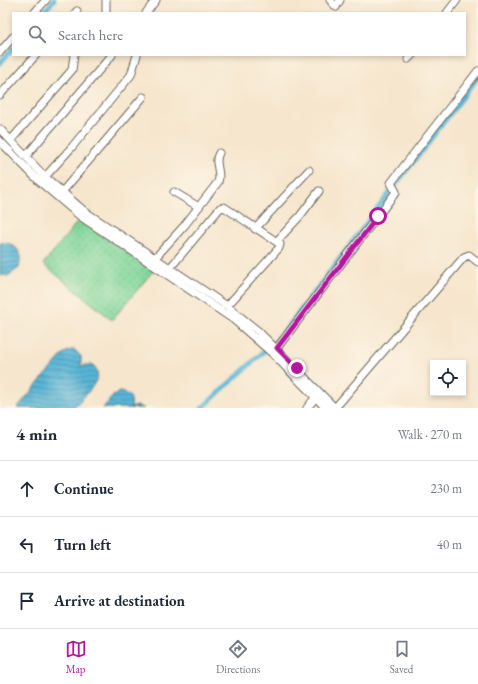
<!DOCTYPE html>
<html lang="en">
<head>
<meta charset="utf-8">
<style>
	:root { --surface:#fff; --page:#f2f2f3; --text:#1f2937; --muted:#747a83; --line:#e0e1e3; --accent:#b5179e }
	body { margin:0; font-family:"EB Garamond",serif; background:var(--page); color:var(--text) }
	.controls { position:absolute; right:12px; bottom:12px; display:grid; overflow:hidden; border-radius:0px; box-shadow:0 2px 6px #0003 }
	.controls button { width:36px; height:36px; display:grid; place-items:center; padding:0; border:0; border-bottom:1px solid var(--line); background:var(--surface); color:var(--text); font:20px sans-serif }
	.stop { position:absolute; width:12px; height:12px; margin:-9px; border:3px solid #b5179e; border-radius:50%; background:#fff }
	.stop.end { background:#b5179e; border-color:#fff; box-shadow:0 1px 4px #0008 }
	.list { margin:0; padding:0; list-style:none }
	h2 { display:flex; justify-content:space-between; align-items:center; height:52px; margin:0; padding:0 16px; font-size:17px }
	h2 small { font-size:13px; font-weight:400; color:var(--muted) }
	.list li { display:grid; grid-template-columns:26px 1fr auto; gap:12px; align-items:center; box-sizing:border-box; height:56px; padding:0 16px; border-top:1px solid var(--line) }
	.list b { display:block; font-size:15px; white-space:nowrap }
	.list em { font-size:13px; font-style:normal; color:var(--muted) }
	.icon { flex:none; width:22px; height:22px; fill:none; stroke:currentColor; stroke-width:2; stroke-linecap:round; stroke-linejoin:round }
	.map { position:relative; flex:none; width:478px; height:408px; overflow:hidden }
	.search { position:absolute; background:var(--surface); box-shadow:0 2px 6px #0003; left:12px; right:12px; top:12px; height:44px; display:flex; align-items:center; gap:10px; box-sizing:border-box; padding:0 14px; border-radius:0px; color:var(--muted); font-size:15px }
	.sheet { height:220px; background:var(--surface) }
	nav { display:flex; justify-content:space-around; align-items:center; box-sizing:border-box; height:56px; border-top:1px solid var(--line); background:var(--surface); font-size:11px; color:var(--muted) }
	nav a { display:grid; justify-items:center; gap:2px }
	nav .on { color:var(--accent) }
	.map>svg:first-child { display:block }
	.green { fill:url(#green-dots); stroke:#4e795b }
	.water { fill:url(#water-rules); stroke:#3a6879 }
	.lines { fill:none; stroke-linecap:round; stroke-linejoin:round }
	.canal { stroke:#58b5d6; stroke-width:5 }
	.minor-casing { stroke:#68635a; stroke-width:9 }
	.minor { stroke:#fff; stroke-width:7 }
	.route { stroke:#b5179e; stroke-width:5 }
</style>
</head>
<body>
<div class="map">
<svg width="478" height="408" viewBox="0 0 478 408">
	<defs>
		<pattern id="green-dots" width="8" height="8" patternUnits="userSpaceOnUse"><rect width="8" height="8" fill="#7fd69a"/><path d="M2 2h.1M6 6h.1" fill="none" stroke="#6db784" stroke-width="1.8" stroke-linecap="round"/></pattern>
		<pattern id="water-rules" width="6" height="5" patternUnits="userSpaceOnUse"><rect width="6" height="5" fill="#58b5d6"/><path d="M0 2.5h6" fill="none" stroke="#4892ad"/></pattern>
	</defs>
	<rect width="100%" height="100%" fill="#fcf5e5"/>
	<filter id="ink" filterUnits="userSpaceOnUse"><feTurbulence type="fractalNoise" baseFrequency=".025" numOctaves="2"/><feDisplacementMap in="SourceGraphic" scale="8" xChannelSelector="R" yChannelSelector="G"/><feConvolveMatrix kernelMatrix="1 2 1 2 8 2 1 2 1" color-interpolation-filters="sRGB"/></filter>
	<filter id="wash" filterUnits="userSpaceOnUse"><feTurbulence type="fractalNoise" baseFrequency=".012" numOctaves="4" result="noise"/><feDisplacementMap in="SourceGraphic" scale="16" xChannelSelector="R" yChannelSelector="G"/><feGaussianBlur stdDeviation="0.9" result="paint"/><feColorMatrix in="noise" values="0 0 0 0 0 0 0 0 0 0 0 0 0 0 0 0 0 1.4 0 .05"/><feComposite in="paint" operator="in"/></filter>
	<g filter="url(#wash)">
		<rect width="100%" height="100%" fill="#f6e6cd"/>
		<path class="green" d="M79 220 154 270 112 320 43 264Z"/>
		<path class="water" d="M0 243C11 242 17 246 21 256L19 268 8 276 0 275Z
			M71 350H75L81 356V366L91 364C110 375 82 398 73 408H17L64 353Z
			M120 392C130 393 133 399 131 408L137 406 144 408H103L113 396Z"/>
		<g class="lines">
			<path class="canal" d="M43 13 54 0
				M0 63 13 48
				M202 408 279 338 478 77"/>
		</g>
	</g>
	<g filter="url(#ink)">
		<g class="lines">
			<g class="minor-casing">
				<path id="minor" d="M330 0 336 7 340 0
					M34 13 46 0
					M75 13 77 11
					M106 13V0
					M146 13 156 0
					M447 13 457 0
					M0 52 13 37
					M408 59 412 55
					M0 95 36 55
					M0 129 45 177 84 211 227 306 258 331 335 408
					M11 140 72 70 74 55
					M0 141 39 181 80 216 233 319 272 353 326 408
					M26 156 112 55
					M45 177 72 147 131 75 137 55
					M62 192 143 97
					M174 192 199 207
					M255 229 309 170
					M277 241 300 216 319 191
					M155 258 184 226 218 182C222 172 213 163 219 153
					M170 268 220 208 224 207 280 244 279 248 227 306
					M277 348 396 192 391 183 478 71
					M307 408 315 398
					M335 408 464 257 469 255 478 262"/>
			</g>
			<use href="#minor" class="minor"/>
		</g>
	</g>
	<g class="lines" filter="url(#ink)">
		<path class="route" d="M297 368 277 348 378 216"/>
	</g>
</svg>
<div class="controls">
<button><svg class="icon" aria-label="locate" viewBox="0 0 24 24"><circle cx="12" cy="12" r="6"/><path d="M12 2v4M12 18v4M2 12h4M18 12h4"/></svg></button>
</div>
<div class="stop" style="left:378px;top:216px"></div>
<div class="stop end" style="left:297px;top:368px"></div>
<div class="search"><svg class="icon" aria-label="search" viewBox="0 0 24 24"><circle cx="10" cy="10" r="6"/><path d="M15 15l6 6"/></svg>Search here</div>
</div>
<section class="sheet">
<h2>4 min<small>Walk · 270 m</small></h2>
<ul class="list">
<li><svg class="icon" aria-label="ahead" viewBox="0 0 24 24"><path d="M12 20V5M6 11l6-6 6 6"/></svg><div><b>Continue</b></div><em>230 m</em></li>
<li><svg class="icon" aria-label="left" viewBox="0 0 24 24"><path d="M17 20v-9H6M10 6l-5 5 5 5"/></svg><div><b>Turn left</b></div><em>40 m</em></li>
<li><svg class="icon" aria-label="arrive" viewBox="0 0 24 24"><path d="M6 21V4h12l-3 4 3 4H6"/></svg><div><b>Arrive at destination</b></div></li>
</ul>
</section>
<nav>
<a class="on"><svg class="icon" aria-label="map" viewBox="0 0 24 24"><path d="M3 6l6-2 6 2 6-2v14l-6 2-6-2-6 2zM9 4v14M15 6v14"/></svg>Map</a>
<a><svg class="icon" aria-label="directions" viewBox="0 0 24 24"><path d="M12 3l9 9-9 9-9-9zM9 14v-3h6M13 9l2 2-2 2"/></svg>Directions</a>
<a><svg class="icon" aria-label="saved" viewBox="0 0 24 24"><path d="M7 4h10v16l-5-4-5 4z"/></svg>Saved</a>
</nav>
</body>
</html>
